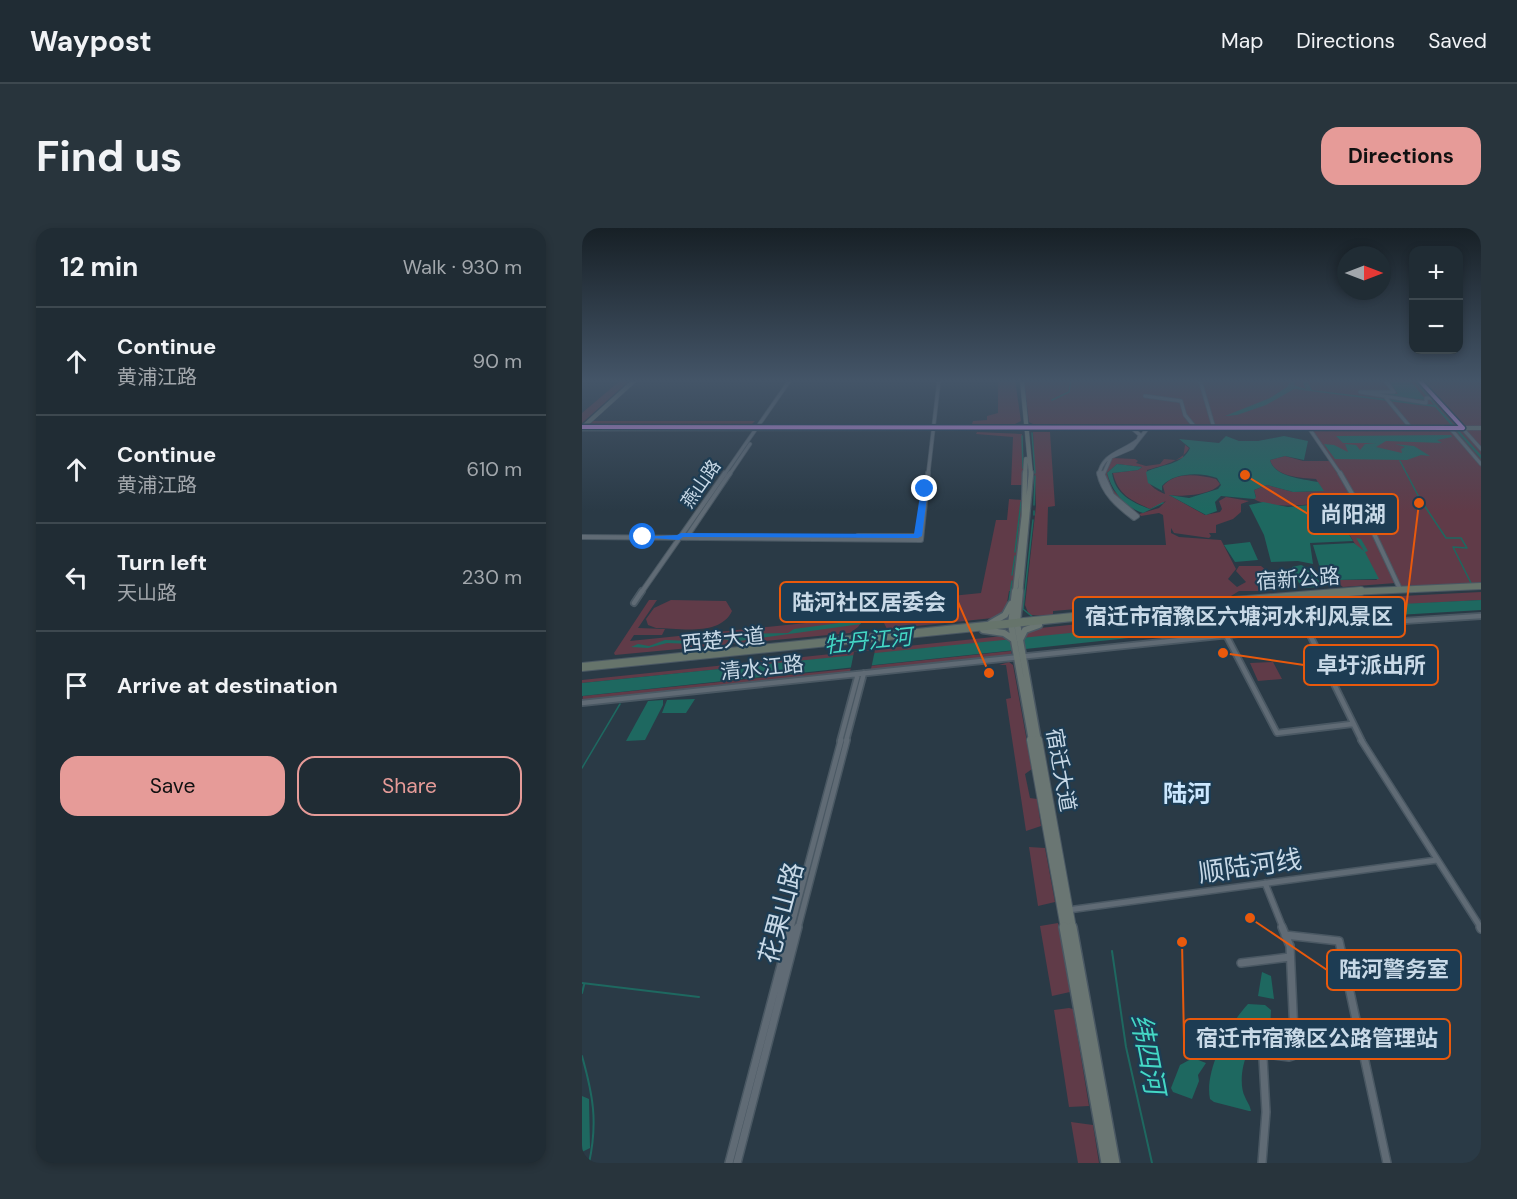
<!DOCTYPE html>
<html lang="en">
<head>
<meta charset="utf-8">
<style>
	:root { --surface:#202c34; --page:#28343c; --text:#f1f3f6; --muted:#a2a7ac; --line:#3d484f; --accent:#e69b98 }
	body { margin:0; font-family:"DM Sans","Noto Sans SC",sans-serif; background:var(--page); color:var(--text) }
	.controls { position:absolute; right:18px; top:18px; display:grid; overflow:hidden; border-radius:12px; box-shadow:0 3px 9px #0003 }
	.controls button { width:54px; height:54px; display:grid; place-items:center; padding:0; border:0; border-bottom:2px solid var(--line); background:var(--surface); color:var(--text); font:30px sans-serif }
	.compass { position:absolute; left:755px; top:18px; width:54px; height:54px; border-radius:50%; background:var(--surface); box-shadow:0 3px 9px #0003; rotate:90deg }
	.stop { position:absolute; width:18px; height:18px; margin:-14px; border:4px solid #1a73e8; border-radius:50%; background:#fff }
	.stop.end { background:#1a73e8; border-color:#fff; box-shadow:0 2px 6px #0008 }
	.list { margin:0; padding:0; list-style:none }
	h2 { display:flex; justify-content:space-between; align-items:center; height:78px; margin:0; padding:0 24px; font-size:26px }
	h2 small { font-size:20px; font-weight:400; color:var(--muted) }
	.list li { display:grid; grid-template-columns:39px 1fr auto; gap:18px; align-items:center; box-sizing:border-box; height:108px; padding:0 24px; border-top:2px solid var(--line) }
	.list b { display:block; font-size:22px; white-space:nowrap }
	.list p { margin:0; font-size:20px; white-space:nowrap; color:var(--muted) }
	.list em { font-size:20px; font-style:normal; color:var(--muted) }
	.actions { display:flex; gap:12px; padding:18px 24px }
	.actions a { flex:1; padding:14px 0; border:2px solid var(--accent); border-radius:18px; text-align:center; font-size:21px; color:var(--accent) }
	.actions .main { background:var(--accent); color:#111 }
	.icon { flex:none; width:33px; height:33px; fill:none; stroke:currentColor; stroke-width:2; stroke-linecap:round; stroke-linejoin:round }
	.map { position:relative; flex:none; width:899px; height:935px; overflow:hidden; border-radius:18px }
	header { display:flex; align-items:center; gap:36px; box-sizing:border-box; height:84px; padding:0 30px; background:var(--surface); border-bottom:2px solid var(--line) }
	header strong { font-size:28px }
	nav { display:flex; gap:33px; margin-inline-start:auto; font-size:21px }
	.intro { display:flex; align-items:center; justify-content:space-between; box-sizing:border-box; height:144px; padding:0 36px }
	h1 { margin:0; font-size:42px }
	.button { padding:15px 27px; border-radius:18px; background:var(--accent); color:#111; font-size:21px; font-weight:700 }
	main { display:flex; gap:36px; padding:0 36px }
	aside { flex:1; background:var(--surface); border-radius:18px; box-shadow:0 3px 9px #0003 }
	.map>svg:first-child { display:block }
	.green { fill:#603b48 }
	.water { fill:#1e6860 }
	.pier { fill:#2a3a46 }
	.lines { fill:none; stroke-linecap:round; stroke-linejoin:round }
	.stream-far1 { stroke:#1e6860; stroke-width:1.5 }
	.stream { stroke:#1e6860; stroke-width:2 }
	.minor-far4-casing { stroke:#4a5863; stroke-width:4.5 }
	.minor-far3-casing { stroke:#4a5863; stroke-width:6 }
	.minor-far2-casing { stroke:#4a5863; stroke-width:8 }
	.minor-far1-casing { stroke:#4a5863; stroke-width:8 }
	.minor-casing { stroke:#4a5863; stroke-width:10 }
	.major-far4-casing { stroke:#4a5863; stroke-width:5 }
	.major-far3-casing { stroke:#4a5863; stroke-width:7 }
	.major-far2-casing { stroke:#4a5863; stroke-width:9 }
	.major-far1-casing { stroke:#4a5863; stroke-width:10 }
	.major-casing { stroke:#4a5863; stroke-width:12 }
	.highway-far1-casing { stroke:#4a5863; stroke-width:8 }
	.highway-casing { stroke:#4a5863; stroke-width:10 }
	.minor-far4 { stroke:#606b75; stroke-width:3 }
	.minor-far3 { stroke:#606b75; stroke-width:4 }
	.minor-far2 { stroke:#606b75; stroke-width:4.5 }
	.minor-far1 { stroke:#606b75; stroke-width:5 }
	.minor { stroke:#606b75; stroke-width:7 }
	.major-far4 { stroke:#6a7673; stroke-width:4 }
	.major-far3 { stroke:#6a7673; stroke-width:4.5 }
	.major-far2 { stroke:#6a7673; stroke-width:6 }
	.major-far1 { stroke:#6a7673; stroke-width:8 }
	.major { stroke:#6a7673; stroke-width:9 }
	.highway-far1 { stroke:#66746b; stroke-width:6 }
	.highway { stroke:#66746b; stroke-width:8 }
	.bus-1-casing { stroke:#1d3c53; stroke-width:7 }
	.bus-1 { stroke:#d193ec; stroke-width:4 }
	.route { fill:#1a73e8 }
	.labels { text-anchor:middle; dominant-baseline:central; stroke-width:4.5; stroke-linejoin:round; paint-order:stroke }
	.far-street-label { font-size:18px; fill:#c8d9e7; stroke:#1d3c53 }
	.street-label { font-size:21px; fill:#c8d9e7; stroke:#1d3c53 }
	.water-label { font-size:22px; font-style:italic; fill:#44d8c5; stroke:#1d3c53 }
	.quarter-label { font-size:24px; font-weight:bold; fill:#cbe7fe; stroke:#1d3c53 }
	.near-street-label { font-size:26px; fill:#c8d9e7; stroke:#1d3c53 }
	.near-water-label { font-size:27px; font-style:italic; fill:#44d8c5; stroke:#1d3c53 }
	.leader { fill:none; stroke:#e8590c; stroke-width:2 }
	.callout-dot { fill:#e8590c; stroke:#1d3c53; stroke-width:2 }
	.callout { fill:#1d3c53; stroke:#e8590c; stroke-width:2 }
	.callout-label { font-size:22px; text-anchor:middle; font-weight:bold; fill:#c8d9e7 }
</style>
</head>
<body>
<header>
<strong>Waypost</strong>
<nav><a>Map</a><a>Directions</a><a>Saved</a></nav>
</header>
<div class="intro"><h1>Find us</h1><a class="button">Directions</a></div>
<main>
<aside>
<h2>12 min<small>Walk · 930 m</small></h2>
<ul class="list">
<li><svg class="icon" aria-label="ahead" viewBox="0 0 24 24"><path d="M12 20V5M6 11l6-6 6 6"/></svg><div><b>Continue</b><p>黄浦江路</p></div><em>90 m</em></li>
<li><svg class="icon" aria-label="ahead" viewBox="0 0 24 24"><path d="M12 20V5M6 11l6-6 6 6"/></svg><div><b>Continue</b><p>黄浦江路</p></div><em>610 m</em></li>
<li><svg class="icon" aria-label="left" viewBox="0 0 24 24"><path d="M17 20v-9H6M10 6l-5 5 5 5"/></svg><div><b>Turn left</b><p>天山路</p></div><em>230 m</em></li>
<li><svg class="icon" aria-label="arrive" viewBox="0 0 24 24"><path d="M6 21V4h12l-3 4 3 4H6"/></svg><div><b>Arrive at destination</b></div></li>
</ul>
<div class="actions"><a class="main">Save</a><a>Share</a></div>
</aside>
<div class="map">
<svg width="899" height="935" viewBox="0 0 899 935">
	<rect width="100%" height="100%" fill="#2a3a46"/>
	<path class="green" d="M39 152H48L0 195V185Z
		M416 152H433L439 193 433 196H390L391 193 405 192V188L416 185Z
		M442 152H899V356L816 358 814 355 761 359 752 352H795L748 275C728 276 690 282 672 271L674 269 672 262 685 257 711 264 741 263 734 251C719 250 693 249 688 232L703 228 721 233H749L726 200 453 197 447 194Z
		M11 193H173L170 196H8Z
		M395 204 440 206 443 257H429L431 209 394 206Z
		M451 204H468L473 278 466 279 465 317H584L581 287 577 285 559 288 557 286 577 280 584 273 568 281C549 272 536 267 531 245L556 242 560 239 535 236 525 245 529 260 554 284C534 276 512 250 530 230L553 231 556 233 554 235 564 238 578 236 582 231 594 232 601 230 603 217 594 210 607 220C601 233 579 238 565 242 565 255 569 260 583 266L581 258C594 243 617 247 634 251L638 256C630 267 600 269 587 267L623 287 638 284 640 281 637 273 644 269 667 273 659 276V284L651 291 634 297V305H627L629 308 627 310 592 305 589 300V305L597 309 639 312 654 341 646 351 655 359 664 354 654 343 657 338H679L685 343 691 363H657L649 368 471 383V387L468 388 447 387 443 377 454 278Z
		M427 271 441 272 431 363H427L424 381 411 390 305 401 302 395 306 387 324 385 359 369 399 365 414 292H425Z
		M899 364V372L708 383 442 411 441 407 458 400 721 373Z
		M67 372H75L56 400 83 401 80 407H52L48 413 283 389 276 399 268 405 33 427 32 425Z
		M89 372 144 373 150 383C138 409 96 400 74 400L66 397 64 391 72 380Z
		M421 408 428 412 0 455V452Z
		M429 423 430 428 286 444 287 438Z
		M427 434 431 437 450 541 443 546 448 570 455 571 459 598 444 603 424 471 429 470 424 437H417Z
		M691 434 700 451 676 453 668 435Z
		M276 440 275 445 0 475 1 468Z
		M447 619 463 620 473 674 456 678Z
		M476 695 488 764 470 768 458 698Z
		M487 780 491 781 507 878 487 879 472 782Z
		M489 894 511 897 517 935H496Z"/>
	<path class="water" d="M710 152H716L712 157 724 161 720 153 725 152 730 162 854 177 899 227V231L853 179 712 161 684 177 655 187 643 188 688 170 705 159Z
		M806 152H828L844 172 781 166H816Z
		M869 207 870 209 855 212 860 215 804 213 794 219 820 225 819 221 823 219 813 216 832 218 848 228 839 227 825 232 753 231 742 216 752 217 766 224 763 216 774 217 778 222 783 216 794 215H761L754 208Z
		M644 208 657 213H676L702 208 726 213 722 232 703 228 688 232C692 249 721 251 736 254L742 263 711 264 685 257 672 262 674 270 672 271 639 268 633 274 635 283 624 287 587 267 607 270 636 261 639 257 635 250C619 244 592 244 580 258V263L584 265 566 255 564 244C580 236 601 237 608 220L597 211 637 215Z
		M535 236 560 239 556 242 530 245C533 266 549 274 568 281L581 274 582 275 561 285C542 279 530 263 525 245Z
		M681 274 706 279 748 275 771 313 728 315 731 336 716 333 689 334 682 307 667 277Z
		M774 310 779 311 786 323 783 324 797 351 752 352 737 337 731 317 772 315 782 323Z
		M668 314 676 332 653 334 642 317Z
		M719 337 726 340 738 354 737 359 719 360 710 339Z
		M899 372V382L698 394 0 468V455L645 389 759 379Z
		M272 393H278L279 396 157 413 139 411 111 416 85 415 66 420 49 419 56 416 67 418 83 412 112 413 153 406 206 405 212 401Z
		M113 471 104 485H80L85 472Z
		M81 472V477L63 512 44 513 66 473Z
		M680 744 689 748 692 771 676 768Z
		M666 776 683 777 689 782 688 804 674 807 669 825H666C660 835 657 858 663 869 665 874 668 877 669 883H667L632 874 628 871C622 843 647 796 666 776Z
		M611 830 624 835 616 847 617 853 610 871 591 864 589 860 598 837Z
		M0 868 7 871 8 920 0 924Z"/>
	<path class="pier" d="M293 422 289 441 268 444 272 424Z"/>
	<g class="lines">
		<path class="stream-far1" d="M628 152H649
			M832 152 854 178
			M470 172 487 164 489 152
			M450 205 453 245
			M440 208 441 240
			M818 233 840 275
			M452 277 453 248
			M842 277 864 310H879L885 320 871 319 889 355
			M452 283V287
			M451 292 441 381 452 390
			M433 324 439 274
			M430 347 433 328
			M427 373 430 353
			M0 540 38 476"/>
		<path class="stream" d="M530 723 544 819 570 935
			M0 755 117 769
			M0 765 2 757
			M0 828C11 867 16 894 7 935"/>
		<g class="minor-far4-casing">
			<path id="minor-far4" d="M618 152 632 200
				M634 152H643
				M803 152 812 164H778L844 175V170H853
				M837 152 899 221
				M563 168 599 173 603 187 612 198
				M804 170 829 200
				M727 200 759 247
				M868 200 899 236
				M142 247 208 152
				M147 247 168 216
				M346 247 357 152
				M517 247C520 225 542 224 556 212L558 207 551 201
				M521 247 529 229 550 220 565 201"/>
		</g>
		<g class="minor-far3-casing">
			<path id="minor-far3" d="M517 245C521 265 536 278 552 290L555 288 530 267 520 245
				M758 245 788 297 817 359
				M276 308H339
				M0 309 339 312 346 245
				M104 310 148 245
				M335 310 341 274
				M59 365 143 245"/>
		</g>
		<g class="minor-far2-casing">
			<path id="minor-far2" d="M52 375 60 363
				M724 399 780 513
				M644 407 695 505 770 496
				M0 475 713 400 899 388
				M258 513 276 446
				M264 513 282 445"/>
		</g>
		<g class="minor-far1-casing">
			<path id="minor-far1" d="M779 512 899 700
				M683 655 701 700
				M486 682 855 632
				M209 700 259 512
				M216 700 265 512"/>
		</g>
		<g class="minor-casing">
			<path id="minor" d="M898 699 899 701
				M703 707 757 713 805 935
				M659 735 708 729
				M147 935 209 699
				M155 935 216 699
				M680 935 684 884 681 830 685 826 707 829 713 827 708 718 700 699"/>
		</g>
		<g class="major-far4-casing">
			<path id="major-far4" d="M440 152 449 247
				M0 200 53 152
				M0 201 899 200
				M443 247 444 231"/>
		</g>
		<g class="major-far3-casing">
			<path id="major-far3" d="M433 365 442 287 443 245
				M438 365 449 245"/>
		</g>
		<g class="major-far2-casing">
			<path id="major-far2" d="M433 363 429 396 450 513
				M438 363 435 395 456 513
				M409 395 423 387 429 376
				M401 402 422 405 431 411
				M438 412 443 402 457 397"/>
		</g>
		<g class="major-far1-casing">
			<path id="major-far1" d="M449 512 483 700
				M456 512 490 700"/>
		</g>
		<g class="major-casing">
			<path id="major" d="M482 699 524 935
				M490 699 533 935"/>
		</g>
		<g class="highway-far1-casing">
			<path id="highway-far1" d="M745 365 899 358"/>
		</g>
		<g class="highway-casing">
			<path id="highway" d="M0 439 639 374 779 363"/>
		</g>
		<use href="#minor-far4" class="minor-far4"/>
		<use href="#minor-far3" class="minor-far3"/>
		<use href="#minor-far2" class="minor-far2"/>
		<use href="#minor-far1" class="minor-far1"/>
		<use href="#minor" class="minor"/>
		<use href="#major-far4" class="major-far4"/>
		<use href="#major-far3" class="major-far3"/>
		<use href="#major-far2" class="major-far2"/>
		<use href="#major-far1" class="major-far1"/>
		<use href="#major" class="major"/>
		<use href="#highway-far1" class="highway-far1"/>
		<use href="#highway" class="highway"/>
		<g class="bus-1-casing">
			<path id="bus-1" d="M837 152 881 200
				M0 199 881 200"/>
		</g>
		<use href="#bus-1" class="bus-1"/>
	</g>
	<linearGradient id="sky" x2="0" y2="1"><stop stop-color="#172026"/><stop offset="0.54" stop-color="#445568"/><stop offset="1" stop-color="#445568" stop-opacity="0"/></linearGradient>
	<rect width="899" height="283" fill="url(#sky)"/>
	<path class="route" d="M343 259 346 261 340 308 336 310 101 309 97 312 57 309 95 307 99 305 332 306 339 261Z"/>
	<g class="labels">
		<g class="far-street-label">
			<text transform="translate(119 256) rotate(-55)">燕山路</text>
		</g>
		<g class="street-label">
			<text transform="translate(716 351) rotate(-4)">宿新公路</text>
			<text transform="translate(141 412) rotate(-6)">西楚大道</text>
			<text transform="translate(180 440) rotate(-6)">清水江路</text>
			<text transform="translate(479 542) rotate(80)">宿迁大道</text>
		</g>
		<g class="water-label">
			<text transform="translate(286 413) rotate(-6)">牡丹江河</text>
		</g>
		<g class="quarter-label">
			<text x="605" y="565">陆河</text>
		</g>
		<g class="near-street-label">
			<text transform="translate(668 638) rotate(-8)">顺陆河线</text>
			<text transform="translate(199 685) rotate(-75)">花果山路</text>
		</g>
		<g class="near-water-label">
			<text transform="translate(566 826) rotate(79)">纬四河</text>
		</g>
	</g>
	<path class="leader" d="M663 247L726 286M407 445L376 374M837 275L823 389M641 425L722 437M668 690L745 742M600 714L602 811"/>
	<g class="callout-dot">
		<circle cx="663" cy="247" r="6"/>
		<circle cx="407" cy="445" r="6"/>
		<circle cx="837" cy="275" r="6"/>
		<circle cx="641" cy="425" r="6"/>
		<circle cx="668" cy="690" r="6"/>
		<circle cx="600" cy="714" r="6"/>
	</g>
	<g class="callout">
		<rect x="726" y="266" width="90" height="40" rx="6"/>
		<rect x="198" y="354" width="178" height="40" rx="6"/>
		<rect x="491" y="369" width="332" height="40" rx="6"/>
		<rect x="722" y="417" width="134" height="40" rx="6"/>
		<rect x="745" y="722" width="134" height="40" rx="6"/>
		<rect x="602" y="791" width="266" height="40" rx="6"/>
	</g>
	<g class="callout-label">
		<text x="771" y="294">尚阳湖</text>
		<text x="287" y="382">陆河社区居委会</text>
		<text x="657" y="396">宿迁市宿豫区六塘河水利风景区</text>
		<text x="789" y="445">卓圩派出所</text>
		<text x="812" y="749">陆河警务室</text>
		<text x="735" y="818">宿迁市宿豫区公路管理站</text>
	</g>
</svg>
<div class="controls">
<button>+</button>
<button>−</button>
</div>
<svg class="compass" viewBox="-18 -18 36 36"><path d="M0-13l5 13h-10z" fill="#e53935"/><path d="M0 13l5-13h-10z" fill="#a2a7ac"/></svg>
<div class="stop" style="left:61px;top:309px"></div>
<div class="stop end" style="left:343px;top:261px"></div>
</div>
</main>
</body>
</html>
